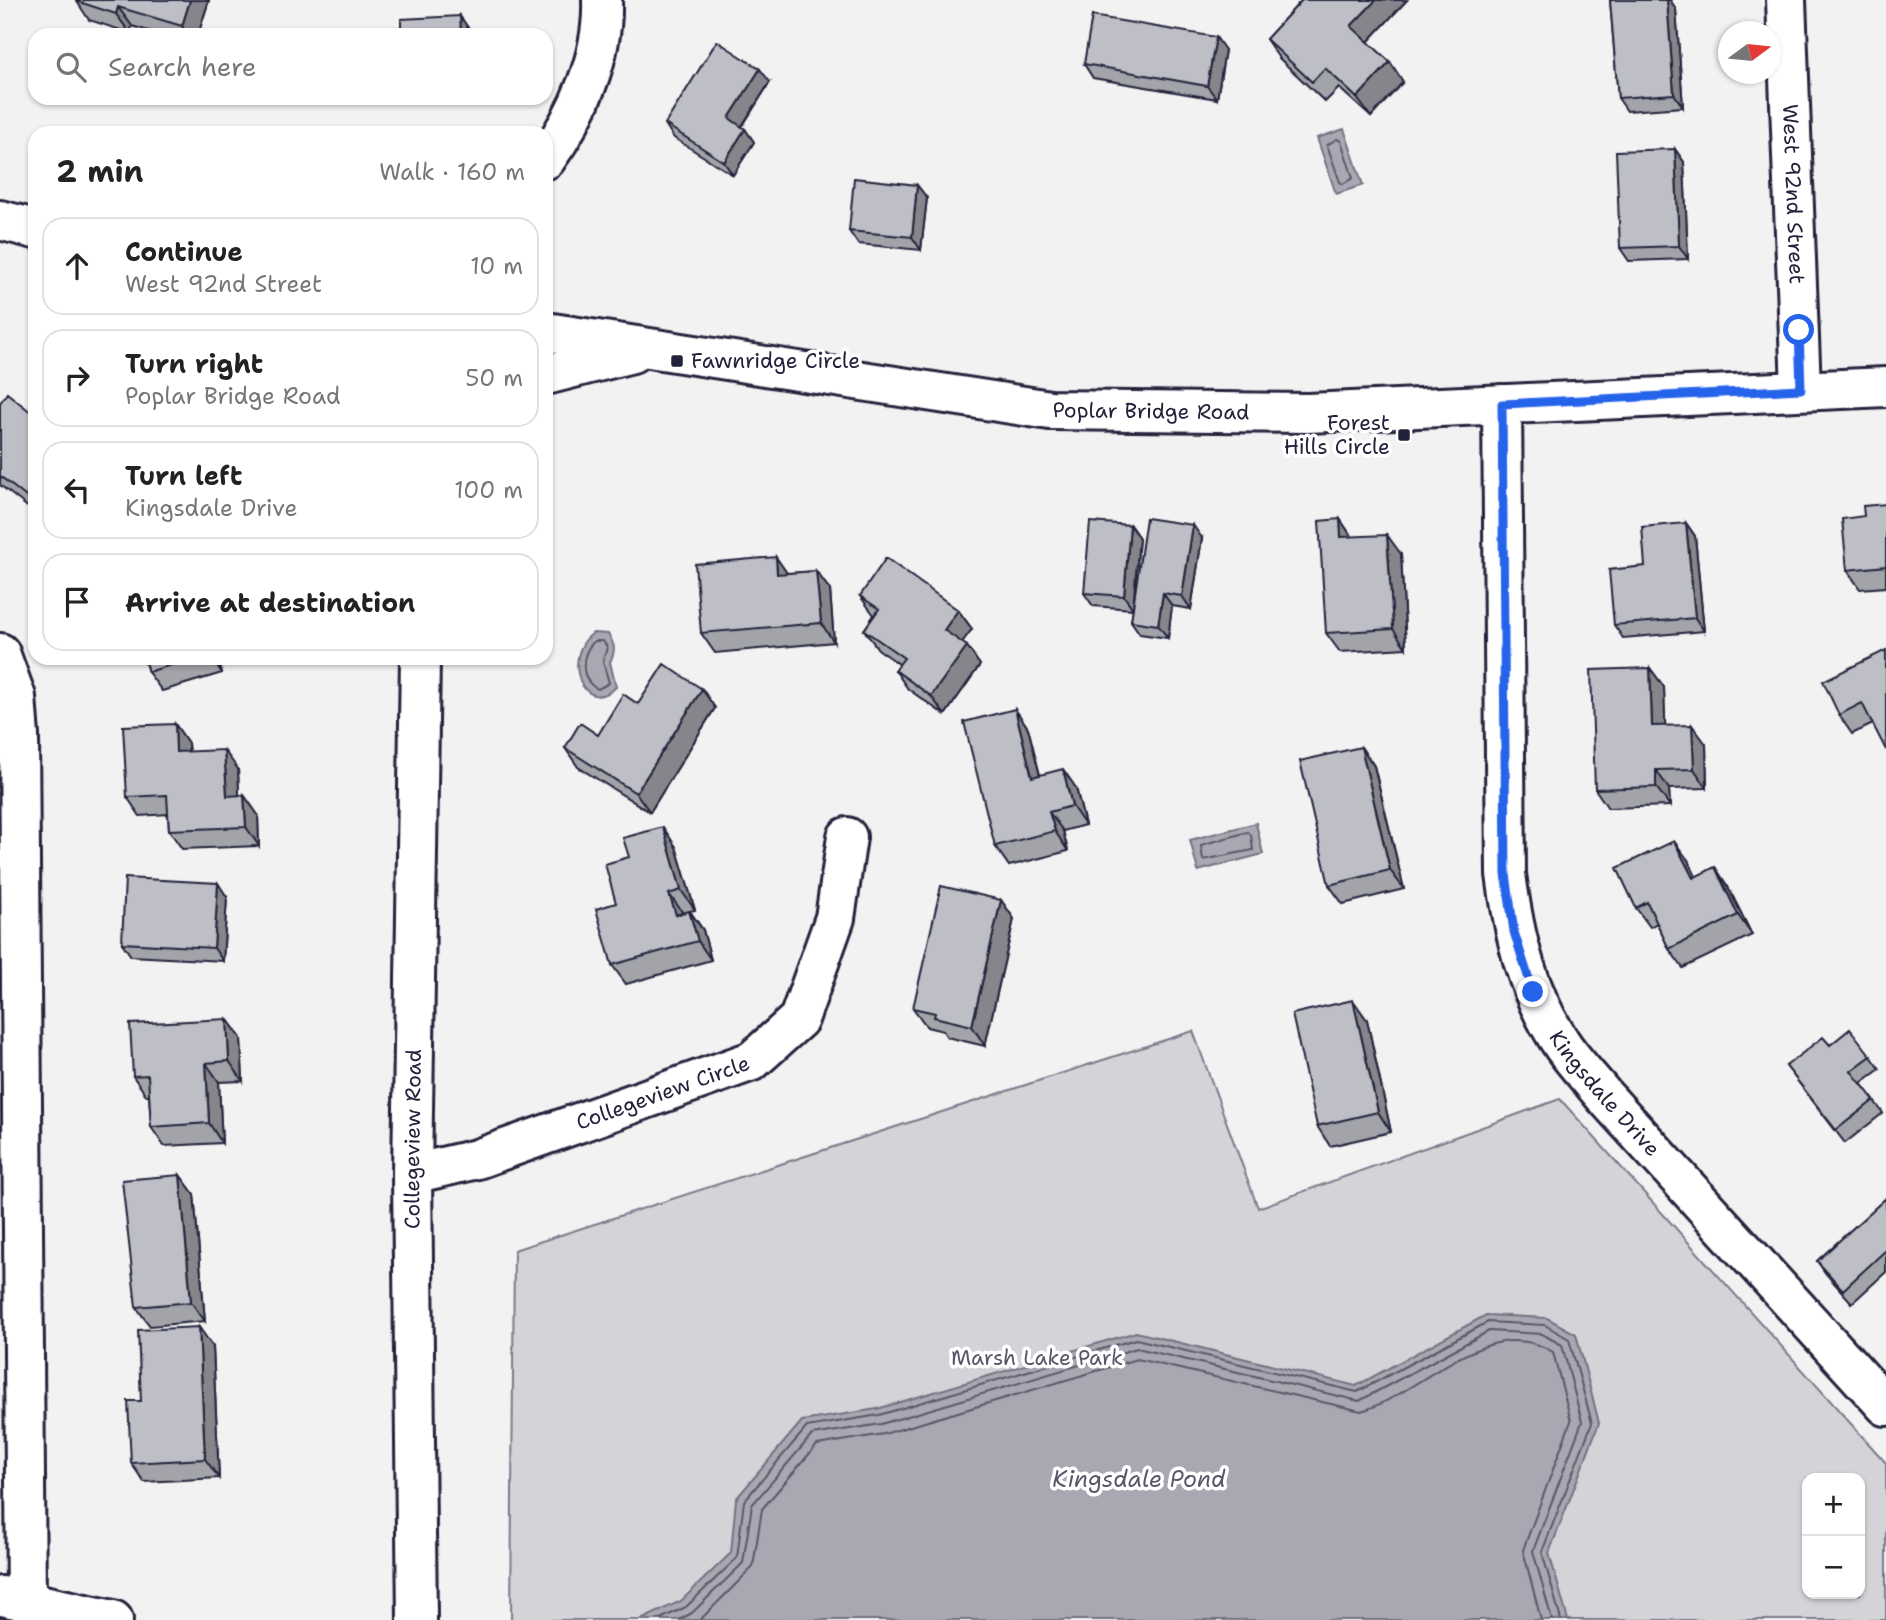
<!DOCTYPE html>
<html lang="en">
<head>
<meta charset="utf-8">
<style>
	:root { --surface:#fff; --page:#f6f6f6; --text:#222; --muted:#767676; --line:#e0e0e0 }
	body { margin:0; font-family:"Shantell Sans",sans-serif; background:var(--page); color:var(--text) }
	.controls { position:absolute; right:21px; bottom:21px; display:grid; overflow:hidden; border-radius:14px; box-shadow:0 2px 5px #0004 }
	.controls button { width:63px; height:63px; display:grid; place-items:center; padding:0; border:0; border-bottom:2px solid var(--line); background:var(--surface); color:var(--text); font:35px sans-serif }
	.compass { position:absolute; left:1718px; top:21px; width:63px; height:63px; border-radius:50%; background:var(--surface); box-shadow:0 2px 5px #0004; rotate:75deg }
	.stop { position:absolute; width:21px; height:21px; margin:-16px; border:5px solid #2563eb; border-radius:50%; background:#fff }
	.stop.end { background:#2563eb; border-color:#fff; box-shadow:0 2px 7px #0008 }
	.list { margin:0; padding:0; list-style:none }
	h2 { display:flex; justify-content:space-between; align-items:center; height:91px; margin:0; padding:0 28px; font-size:30px }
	h2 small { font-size:23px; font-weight:400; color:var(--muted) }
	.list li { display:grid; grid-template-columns:46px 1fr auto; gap:21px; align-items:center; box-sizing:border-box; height:98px; margin:0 14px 14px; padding:0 14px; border:2px solid var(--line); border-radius:21px }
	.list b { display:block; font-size:26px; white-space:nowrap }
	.list p { margin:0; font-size:23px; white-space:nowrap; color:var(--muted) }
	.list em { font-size:23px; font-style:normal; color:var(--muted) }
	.icon { flex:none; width:38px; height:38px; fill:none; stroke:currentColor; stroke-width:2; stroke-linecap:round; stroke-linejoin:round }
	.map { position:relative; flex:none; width:1886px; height:1620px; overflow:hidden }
	.search { position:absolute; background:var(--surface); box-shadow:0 2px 5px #0004; left:28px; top:28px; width:525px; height:77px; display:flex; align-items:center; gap:18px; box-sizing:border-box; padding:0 24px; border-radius:21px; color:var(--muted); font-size:26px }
	.panel { position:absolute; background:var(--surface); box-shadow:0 2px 5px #0004; left:28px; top:126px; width:525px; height:539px; border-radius:21px }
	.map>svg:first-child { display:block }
	.green { fill:#d3d3d8; stroke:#7a7a8a; stroke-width:2; fill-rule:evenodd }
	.water { fill:#a8a8b2; stroke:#727282; stroke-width:2 }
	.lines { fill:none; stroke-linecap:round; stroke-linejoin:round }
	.shore { stroke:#58586b; stroke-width:2 }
	.minor-casing { stroke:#22223b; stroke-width:44 }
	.tertiary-casing { stroke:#22223b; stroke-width:44 }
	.minor { stroke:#fff; stroke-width:38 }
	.tertiary { stroke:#fff; stroke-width:38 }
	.wall { fill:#a3a3aa; stroke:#22223b; stroke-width:2 }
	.shaded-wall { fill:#85858b; stroke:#22223b; stroke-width:2 }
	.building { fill:#bebec6; stroke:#22223b; stroke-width:2 }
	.route { stroke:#2563eb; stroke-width:9 }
	.poi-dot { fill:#22223b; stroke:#fff; stroke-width:2.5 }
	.labels { text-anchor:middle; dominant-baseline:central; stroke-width:7; stroke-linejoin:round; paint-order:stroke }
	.street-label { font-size:21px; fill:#22223b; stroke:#fff }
	.poi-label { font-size:21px; fill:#22223b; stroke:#fff; text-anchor:start }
	.park-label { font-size:21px; fill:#57576a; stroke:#fff }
	.water-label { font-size:23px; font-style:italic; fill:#58586b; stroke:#fff }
</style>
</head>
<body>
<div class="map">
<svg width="1886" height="1620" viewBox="0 0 1886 1620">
	<rect width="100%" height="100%" fill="#f2f2f3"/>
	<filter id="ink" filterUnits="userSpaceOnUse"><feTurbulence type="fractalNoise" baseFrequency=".0143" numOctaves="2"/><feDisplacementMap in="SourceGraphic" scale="14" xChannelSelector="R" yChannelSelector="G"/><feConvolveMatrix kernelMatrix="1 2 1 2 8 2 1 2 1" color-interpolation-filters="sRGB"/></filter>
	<g filter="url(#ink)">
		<path class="green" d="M1193 1031 1258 1208 1560 1099 1886 1463V1620H511L514 1250ZM1807 1478H1860V1594H1807Z"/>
		<path class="water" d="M1344 129 1363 185 1336 194 1317 138Z
			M593 633 608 634C615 645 616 650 610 662L616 687C584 718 560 657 593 633Z
			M1256 823 1263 854 1198 871 1190 840Z
			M1486 1315 1547 1318 1576 1334 1599 1423 1549 1553 1568 1620H641L681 1601 731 1553 736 1499 802 1421 877 1409 1136 1332 1356 1386Z"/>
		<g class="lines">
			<path class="shore" d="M1337 139 1341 141 1353 178 1343 184 1340 182 1327 145Z
				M595 641H603L607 647 603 662 609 683 598 689C579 681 580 652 595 641Z
				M1248 832 1251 835 1253 850 1203 860 1201 845Z
				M658 1620 686 1607 737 1558 744 1501 807 1427 879 1415 1136 1339 1357 1392 1488 1322 1545 1325 1569 1339 1592 1423 1542 1552 1561 1620
				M679 1620 692 1613 743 1563 752 1505 812 1435 881 1424 1137 1348 1359 1401 1489 1331 1542 1334 1562 1345 1582 1422 1533 1551 1552 1620
				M700 1620 753 1567 762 1509 817 1445 884 1434 1137 1359 1361 1411C1420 1395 1488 1311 1553 1352L1571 1421 1523 1550 1541 1620"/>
			<g class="minor-casing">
				<g id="minor">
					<path id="s1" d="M1786 0 1801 389"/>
					<path d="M546 159C578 115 604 56 602 0"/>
					<path id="s2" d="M1502 404 1506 874C1514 935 1527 994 1563 1046 1575 1063 1590 1079 1604 1096L1886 1406"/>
					<path d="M0 653 16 697 19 736 26 1601"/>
					<path id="s3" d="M412 1174 477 1159 752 1061 799 1019 835 918 847 837"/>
					<path d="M2 1596 113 1620"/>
				</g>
			</g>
			<g class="tertiary-casing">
				<g id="tertiary">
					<path d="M0 220 35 229"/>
					<path id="s4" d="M546 332 1050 410 1308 413 1886 387"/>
					<path d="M546 375 632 353"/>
					<path id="s5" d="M417 1620 412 1174 420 658"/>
				</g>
			</g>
			<use href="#minor" class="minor"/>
			<use href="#tertiary" class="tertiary"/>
		</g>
		<path class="wall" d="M76 0H209L198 35H162L132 26 130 33 89 20Z
			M1302 0H1407L1368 42 1390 62 1403 82 1371 117 1339 88 1325 102 1279 58 1266 39Z
			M1610 0H1670L1676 9 1683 107 1627 111 1618 98Z
			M1225 50 1217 99 1093 78 1084 64Z
			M770 82 742 127 745 129 754 142 733 175 674 138 665 124Z
			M1675 149 1684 162 1688 259 1629 261 1620 248Z
			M917 185 927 198 921 250 858 244 849 231Z
			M0 403 32 413 35 410V513L0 485Z
			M1886 504V587L1860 589 1847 570 1864 516Z
			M1340 519 1352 537 1401 554 1406 648 1340 652 1326 633Z
			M1686 523 1695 536 1704 631 1623 638 1614 625 1645 566Z
			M1130 525 1139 538 1133 605 1202 538 1191 609 1172 606 1168 638 1140 634 1131 621 1133 609 1093 606 1084 593Z
			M816 571 830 590 834 642 715 653 701 633 787 573Z
			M860 596 958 610 972 629 962 642 980 665 945 715 908 689 895 670 899 664 878 649 864 630 874 615Z
			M1886 650 1873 724 1852 734 1839 715Z
			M144 658H218L222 673 162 691 148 672Z
			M1650 668 1664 687 1665 726 1706 744 1707 788 1669 789 1670 806 1608 808 1595 789Z
			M702 689 715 708 650 812 578 767 565 748 598 735Z
			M1015 709 1028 728 1040 775 1076 788 1085 825 1063 831 1068 851 1009 866 995 846Z
			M175 724 188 743 189 752 238 769 239 796 244 795 258 815 259 846 182 849 169 830 168 814 140 816 127 797Z
			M1361 747 1374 766 1404 889 1343 904 1329 885Z
			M676 847 695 910 690 911 703 930 711 960 626 984 612 965 616 903Z
			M1688 860 1696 877 1715 867 1728 887 1752 935 1683 968 1669 949 1657 923 1650 927 1636 908Z
			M227 897 223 961 131 956 122 943Z
			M1001 900 1014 919 985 1046 947 1037 943 1031 927 1027 913 1008Z
			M227 1019 241 1038 243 1081 219 1082 222 1143 164 1146 151 1127 149 1095H146L133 1076Z
			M1367 1020 1391 1132 1330 1146 1317 1126Z
			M1830 1045 1871 1056 1880 1069 1861 1083 1883 1113 1845 1143 1786 1066Z
			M180 1175 194 1194 205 1321 150 1326 136 1307Z
			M1886 1198V1272L1852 1303 1826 1274 1817 1261Z
			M213 1347 219 1478 144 1482 131 1463 141 1401Z"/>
		<path class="shaded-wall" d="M190 0H209L198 35H188L182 26Z
			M1376 0H1407L1365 45 1351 26Z
			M1667 0H1670L1676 9 1683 107 1674 94Z
			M118 7 132 26 130 33 116 14Z
			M460 16 469 29 470 35H461Z
			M1216 37 1225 50 1217 99 1207 86Z
			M1390 62 1403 82 1371 117 1357 98Z
			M760 69 770 82 738 132 729 118Z
			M745 129 754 142 733 175 724 162Z
			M1675 149 1684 162 1688 259 1679 246Z
			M917 185 927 198 921 250 912 237Z
			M1340 519 1353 539 1341 537Z
			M1686 523 1695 536 1704 631 1695 618Z
			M1130 525 1139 538 1133 609 1124 596Z
			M1193 525 1202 538 1191 609 1182 596Z
			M1387 535 1401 554 1406 648 1393 629Z
			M776 557 789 576 777 574Z
			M816 571 830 590 834 642 821 623Z
			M1163 593 1172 606 1168 638 1158 625Z
			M958 610 972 629 957 649 944 630Z
			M967 646 980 665 945 715 931 696Z
			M212 658H218L222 673Z
			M1650 668 1664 687 1666 746 1652 726Z
			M702 689 715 708 650 812 636 793Z
			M1015 709 1028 728 1045 796 1032 777Z
			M175 724 188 743 189 772 176 752Z
			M1692 725 1706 744 1707 788 1694 769Z
			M1361 747 1374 766 1404 889 1390 870Z
			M224 750 238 769 240 816 227 796Z
			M1063 769 1076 788 1085 825 1072 806Z
			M1656 770 1669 789 1670 806 1656 787Z
			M244 795 258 815 259 846 246 827Z
			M1049 812 1063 831 1068 851 1055 831Z
			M663 827 676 847 695 910 681 890Z
			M1674 841 1688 860 1706 897 1693 878Z
			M1715 867 1728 887 1752 935 1738 915Z
			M218 883 227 897 223 961 214 948Z
			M669 894 683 913 676 915Z
			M1001 900 1014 919 985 1046 972 1026Z
			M689 911 703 930 711 960 698 941Z
			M1353 1000 1367 1020 1391 1132 1378 1112Z
			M227 1019 241 1038 243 1081 229 1061Z
			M206 1063 219 1082 222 1143 209 1123Z
			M180 1175 194 1194 205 1321 191 1302Z
			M199 1327 213 1347 219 1478 205 1459Z"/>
		<path class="building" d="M76 0H190L182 26 118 7 116 14 76 1Z
			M1302 0H1376L1351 26 1390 62 1357 98 1325 68 1312 82 1266 39Z
			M1610 0H1667L1674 94 1618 98Z
			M460 16 461 35H401V19Z
			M1092 16 1216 37 1207 86 1084 64Z
			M717 41 760 69 729 118 745 129 724 162 665 124Z
			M1675 149 1679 246 1620 248 1616 151Z
			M854 178 917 185 912 237 849 231Z
			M7 393 32 413 35 410V504L0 476V403Z
			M1886 504V566L1847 570 1842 519 1864 516 1863 506Z
			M1146 518 1193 525 1182 596 1163 593 1158 625 1131 621Z
			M1340 519 1341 537 1387 535 1393 629 1326 633 1319 521Z
			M1090 522 1130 525 1124 596 1084 593Z
			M1686 523 1695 618 1614 625 1609 570 1645 566 1642 527Z
			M776 557 777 574 816 571 821 623 701 633 695 564Z
			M886 558 958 610 944 630 967 646 931 696 895 670 904 658 864 630 879 609 860 596Z
			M1886 650V750L1862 703 1839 715 1823 681Z
			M144 658H194L148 672Z
			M664 664 702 689 636 793 565 748 580 723 598 735 623 694 638 704Z
			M1650 668 1652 726 1692 725 1694 769 1656 770V787L1595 789 1591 670Z
			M1015 709 1032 777 1063 769 1072 806 1049 812 1055 831 995 846 964 722Z
			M175 724 176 752 224 750 227 796 244 795 246 827 169 830 167 795 127 797 123 726Z
			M1361 747 1390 870 1329 885 1300 761Z
			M663 827 681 890 669 894 676 915 689 911 698 941 612 965 596 909 616 903 605 864 629 857 623 838Z
			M1674 841 1693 878 1715 867 1738 915 1669 949 1647 902 1636 908 1617 868Z
			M125 878 218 883 214 948 122 943Z
			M941 886 1001 900 972 1026 934 1017 935 1013 913 1008Z
			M1353 1000 1378 1112 1317 1126 1292 1014Z
			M227 1019 229 1061 206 1063 209 1123 151 1127 148 1075 133 1076 130 1024Z
			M1850 1029 1871 1056 1851 1071 1874 1100 1836 1130 1786 1066 1823 1037 1830 1045Z
			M180 1175 191 1302 136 1307 122 1180Z
			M1886 1198V1250L1843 1290 1817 1261Z
			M199 1327 205 1459 131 1463 128 1401H141L138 1330Z"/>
	</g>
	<g class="lines" filter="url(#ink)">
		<path class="route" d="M1533 992 1514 932 1506 874 1502 404 1801 389 1799 330"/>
	</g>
	<g class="poi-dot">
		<rect x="670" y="354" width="14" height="14" rx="3.5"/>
		<rect x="1397" y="428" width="14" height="14" rx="3.5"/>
	</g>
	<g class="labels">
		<g class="street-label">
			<text stroke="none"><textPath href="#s1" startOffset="194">West 92nd Street</textPath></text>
			<text stroke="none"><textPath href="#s4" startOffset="611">Poplar Bridge Road</textPath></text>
			<text stroke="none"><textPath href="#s2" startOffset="716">Kingsdale Drive</textPath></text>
			<text stroke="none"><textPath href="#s3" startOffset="264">Collegeview Circle</textPath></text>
			<text stroke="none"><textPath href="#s5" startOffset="481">Collegeview Road</textPath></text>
		</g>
		<g class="poi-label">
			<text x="691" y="361">Fawnridge Circle</text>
			<text x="1390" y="423" text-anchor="end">Forest<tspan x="1390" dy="24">Hills Circle</tspan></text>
		</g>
		<g class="park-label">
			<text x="1037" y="1358">Marsh Lake Park</text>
		</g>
		<g class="water-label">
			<text x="1139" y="1479">Kingsdale Pond</text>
		</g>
	</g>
</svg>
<div class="controls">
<button>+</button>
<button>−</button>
</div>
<svg class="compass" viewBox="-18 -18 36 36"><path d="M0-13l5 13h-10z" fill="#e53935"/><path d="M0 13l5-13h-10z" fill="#767676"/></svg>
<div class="stop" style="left:1799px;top:330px"></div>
<div class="stop end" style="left:1533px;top:992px"></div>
<div class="search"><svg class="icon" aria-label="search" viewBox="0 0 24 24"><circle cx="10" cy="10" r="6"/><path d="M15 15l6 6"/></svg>Search here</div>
<section class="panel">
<h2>2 min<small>Walk · 160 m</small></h2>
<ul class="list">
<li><svg class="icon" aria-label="ahead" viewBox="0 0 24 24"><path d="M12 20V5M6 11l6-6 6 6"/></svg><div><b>Continue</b><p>West 92nd Street</p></div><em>10 m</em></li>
<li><svg class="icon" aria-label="right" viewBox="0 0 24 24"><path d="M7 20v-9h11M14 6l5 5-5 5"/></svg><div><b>Turn right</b><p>Poplar Bridge Road</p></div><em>50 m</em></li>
<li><svg class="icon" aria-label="left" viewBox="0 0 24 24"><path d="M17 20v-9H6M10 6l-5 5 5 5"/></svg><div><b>Turn left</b><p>Kingsdale Drive</p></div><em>100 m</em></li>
<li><svg class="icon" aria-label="arrive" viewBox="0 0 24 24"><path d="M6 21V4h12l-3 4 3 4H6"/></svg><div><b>Arrive at destination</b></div></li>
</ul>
</section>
</div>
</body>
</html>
